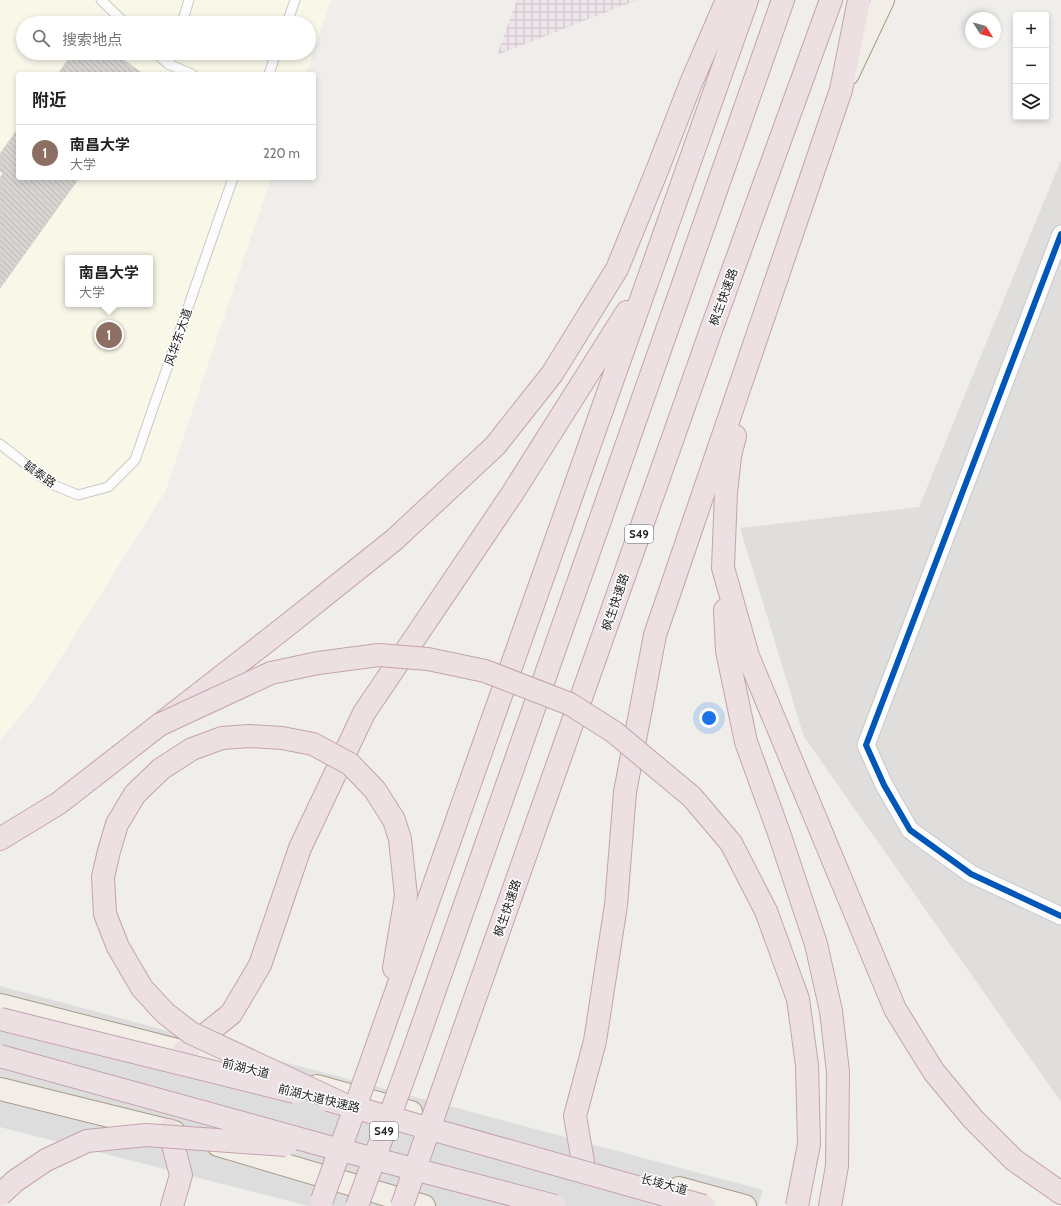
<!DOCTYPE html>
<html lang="zh">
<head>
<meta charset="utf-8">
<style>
	:root { --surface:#fff; --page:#f6f6f6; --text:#222; --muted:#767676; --line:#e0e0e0; --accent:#b45309 }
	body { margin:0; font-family:Cabin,"Noto Sans SC",sans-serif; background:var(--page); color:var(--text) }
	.controls { position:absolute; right:12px; top:12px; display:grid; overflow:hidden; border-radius:4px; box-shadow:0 2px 6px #0003 }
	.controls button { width:36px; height:36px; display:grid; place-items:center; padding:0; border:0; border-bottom:1px solid var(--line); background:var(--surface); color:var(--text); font:20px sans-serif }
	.compass { position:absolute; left:965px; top:12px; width:36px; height:36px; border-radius:50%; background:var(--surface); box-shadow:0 2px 6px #0003; rotate:127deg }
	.you { position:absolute; left:709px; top:718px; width:14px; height:14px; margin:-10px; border:3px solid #fff; border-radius:50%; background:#1a73e8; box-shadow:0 0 0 6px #1a73e833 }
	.badge { display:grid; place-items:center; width:26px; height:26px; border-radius:50%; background:var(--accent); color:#fff; font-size:13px; font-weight:700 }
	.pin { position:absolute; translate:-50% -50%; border:2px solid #fff; box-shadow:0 1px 4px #0006 }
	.popup { position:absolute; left:65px; top:255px; width:88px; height:52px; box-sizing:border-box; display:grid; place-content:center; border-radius:4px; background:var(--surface); filter:drop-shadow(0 1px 3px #0005); font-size:13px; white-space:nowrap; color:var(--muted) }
	.popup b { font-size:15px; color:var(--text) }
	.popup::after { content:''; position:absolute; left:50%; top:100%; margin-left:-8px; border:8px solid transparent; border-top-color:var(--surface) }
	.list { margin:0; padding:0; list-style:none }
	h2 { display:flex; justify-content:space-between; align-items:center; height:52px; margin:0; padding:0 16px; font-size:17px }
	h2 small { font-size:13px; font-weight:400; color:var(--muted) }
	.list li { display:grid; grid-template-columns:26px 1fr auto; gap:12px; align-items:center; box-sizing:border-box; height:56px; padding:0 16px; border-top:1px solid var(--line) }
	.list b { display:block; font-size:15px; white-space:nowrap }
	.list p { margin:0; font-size:13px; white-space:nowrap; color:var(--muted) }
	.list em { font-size:13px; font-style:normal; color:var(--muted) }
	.icon { flex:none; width:22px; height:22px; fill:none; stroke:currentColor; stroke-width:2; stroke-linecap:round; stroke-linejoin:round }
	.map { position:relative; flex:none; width:1061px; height:1206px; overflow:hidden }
	.search { position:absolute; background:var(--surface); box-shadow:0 2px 6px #0003; left:16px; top:16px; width:300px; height:44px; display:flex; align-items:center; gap:10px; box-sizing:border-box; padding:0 14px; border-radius:22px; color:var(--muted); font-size:15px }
	.panel { position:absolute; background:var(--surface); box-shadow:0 2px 6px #0003; left:16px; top:72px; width:300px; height:108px; border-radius:4px }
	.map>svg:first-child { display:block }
	.residential { fill:#dfdedc }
	.industrial { fill:url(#industrial-grid) }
	.education { fill:#f8f7e8; fill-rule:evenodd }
	.pier { fill:#dedddd }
	.building { fill:url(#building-back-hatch); stroke:#d3d0cc }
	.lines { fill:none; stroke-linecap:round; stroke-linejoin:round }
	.lane-casing { stroke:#c9c8c7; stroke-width:11 }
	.street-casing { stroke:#c9c8c7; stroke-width:19 }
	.primary-casing { stroke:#a79c86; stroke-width:24 }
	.highway-casing { stroke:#c5a2ac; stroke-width:24 }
	.lane { stroke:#fdfcfc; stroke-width:9 }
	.street { stroke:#fdfcfc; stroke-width:17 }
	.primary { stroke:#f3ede7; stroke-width:22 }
	.highway { stroke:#ece0e2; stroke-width:22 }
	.highway-bridge-casing { stroke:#c5a2ac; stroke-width:24; stroke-linecap:butt }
	.highway-bridge { stroke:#ece0e2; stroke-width:22 }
	.cycleway-casing { stroke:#fff; stroke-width:8 }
	.cycleway { stroke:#0057b8; stroke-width:6 }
	.labels { text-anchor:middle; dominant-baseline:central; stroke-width:3; stroke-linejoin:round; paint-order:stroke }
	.shield { fill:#fff; stroke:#646464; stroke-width:1 }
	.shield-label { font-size:11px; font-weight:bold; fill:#222 }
	.street-label { font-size:12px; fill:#222; stroke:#fff }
</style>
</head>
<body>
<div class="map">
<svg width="1061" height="1206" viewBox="0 0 1061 1206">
	<defs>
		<pattern id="industrial-grid" width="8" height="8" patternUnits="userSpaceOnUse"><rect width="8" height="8" fill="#ede4e9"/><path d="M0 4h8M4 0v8" fill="none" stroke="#cbc3c8"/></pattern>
		<pattern id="building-back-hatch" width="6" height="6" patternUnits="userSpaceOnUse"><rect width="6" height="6" fill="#d7d4d2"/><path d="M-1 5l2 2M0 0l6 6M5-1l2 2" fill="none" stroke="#b8b6b4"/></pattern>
	</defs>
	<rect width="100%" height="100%" fill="#f0eeeb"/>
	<path class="residential" d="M1061 160V1102L804 737 740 528 919 507Z"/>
	<path class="industrial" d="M517 0H637L497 55Z"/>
	<path class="education" d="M0 0H331L306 74H18V178H271L165 492 36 697 0 741ZM23 23H309V53H23ZM68 258H150V304H68Z"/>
	<path class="pier" d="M0 986 763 1190 758 1206H309L0 1127Z"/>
	<path class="building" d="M73 53H114L143 74H58Z
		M18 129V178H79L0 288V178L3 173 0 171V154Z"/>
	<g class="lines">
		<g class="lane-casing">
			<path id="lane" d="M101 0 125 23
				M182 23 189 0
				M287 23 295 0
				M156 53 168 64 192 74
				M168 64 172 53
				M269 74 276 53
				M0 444 51 484 78 495 108 487 135 460 233 178"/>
		</g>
		<g class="street-casing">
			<path id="street" d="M1061 234 866 745 884 785 910 830 971 874 1061 916"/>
		</g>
		<g class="primary-casing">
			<path id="primary" d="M848 74 883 0
				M0 1005 260 1071
				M317 1086 411 1112
				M0 1089 174 1132
				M218 1145 424 1206
				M679 1188 745 1206"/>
		</g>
		<g class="highway-casing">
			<path id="highway" d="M735 436 730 456 726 493 723 568 748 656 895 1009 934 1072 973 1119 1014 1160 1061 1193
				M725 610 727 651 746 742 779 833 816 944 831 1011 838 1072 837 1166 830 1206
				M0 839 59 803 280 631 394 540 495 446 552 374 617 269 656 173 691 83 727 0
				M394 968 406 896 400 839
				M378 1043 747 0
				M183 1052 231 1014 260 965 300 848 364 713 512 494 627 312
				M412 1055 783 0
				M450 1069 710 333 831 0
				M169 1130 181 1175 172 1206
				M583 1162 575 1116 595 1041 616 905 625 792 655 635 841 90 859 0"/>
		</g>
		<use href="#lane" class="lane"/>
		<use href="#street" class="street"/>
		<use href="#primary" class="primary"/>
		<use href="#highway" class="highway"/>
		<g class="highway-bridge-casing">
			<path id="highway-bridge" d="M161 724 271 673 318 663 379 655 428 659 485 671 570 704 614 732 692 797 731 843 766 911 798 999 807 1065 809 1144 797 1206
				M0 1019 295 1092
				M0 1056 333 1148 555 1206
				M328 1100 704 1206
				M341 1103 191 1033 165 1013 142 988 118 947 105 914 103 877 109 851 117 824 135 794 161 769 192 749 222 738 249 736 282 738 313 744 350 764 375 790 394 820 400 839
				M0 1195 15 1181 46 1160 87 1141 146 1135 286 1145
				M322 1200 378 1043
				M357 1206 412 1055
				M402 1206 450 1069"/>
		</g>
		<use href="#highway-bridge" class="highway-bridge"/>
		<g class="cycleway-casing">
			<path id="cycleway" d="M1061 234 866 745 884 785 910 830 971 874 1061 916"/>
		</g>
		<use href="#cycleway" class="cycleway"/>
	</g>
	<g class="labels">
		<g class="shield">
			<rect x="625" y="525" width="28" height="18" rx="3"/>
			<rect x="370" y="1122" width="28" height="18" rx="3"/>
		</g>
		<g class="shield-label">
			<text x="639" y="534">S49</text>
			<text x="384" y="1131">S49</text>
		</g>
		<g class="street-label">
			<text transform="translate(723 297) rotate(-70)">枫生快速路</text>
			<text transform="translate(178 337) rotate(-71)">风华东大道</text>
			<text transform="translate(40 474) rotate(35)">毓泰路</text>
			<text transform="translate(615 602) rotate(-71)">枫生快速路</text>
			<text transform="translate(507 908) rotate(-71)">枫生快速路</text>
			<text transform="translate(246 1068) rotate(14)">前湖大道</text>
			<text transform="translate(319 1098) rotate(14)">前湖大道快速路</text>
			<text transform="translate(664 1184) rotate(15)">长堎大道</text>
		</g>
	</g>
</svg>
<div class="controls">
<button>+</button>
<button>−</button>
<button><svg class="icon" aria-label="layers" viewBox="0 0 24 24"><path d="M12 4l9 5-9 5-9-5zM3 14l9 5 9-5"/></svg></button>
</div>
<svg class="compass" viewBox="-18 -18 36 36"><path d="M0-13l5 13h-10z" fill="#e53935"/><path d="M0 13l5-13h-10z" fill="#767676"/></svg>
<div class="you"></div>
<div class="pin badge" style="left:109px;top:335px;background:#8d6e63">1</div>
<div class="popup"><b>南昌大学</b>大学</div>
<div class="search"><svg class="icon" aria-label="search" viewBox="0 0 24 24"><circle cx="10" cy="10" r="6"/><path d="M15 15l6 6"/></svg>搜索地点</div>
<section class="panel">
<h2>附近<small></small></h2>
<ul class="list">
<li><span class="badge" style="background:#8d6e63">1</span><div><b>南昌大学</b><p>大学</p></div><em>220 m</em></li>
</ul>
</section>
</div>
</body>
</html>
